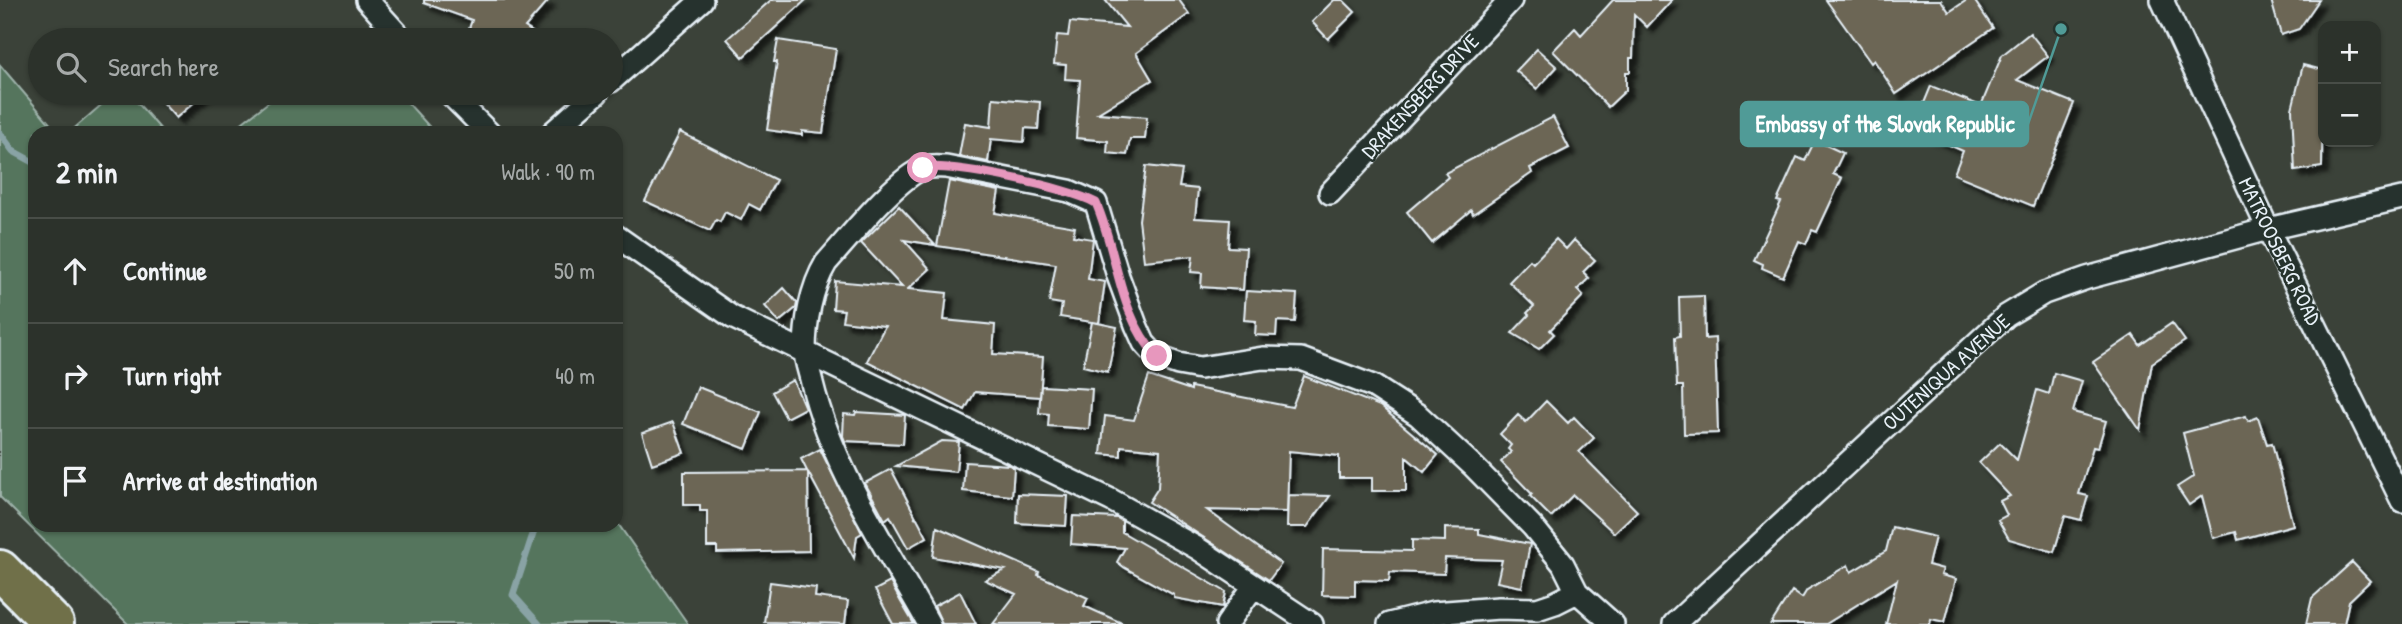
<!DOCTYPE html>
<html lang="en">
<head>
<meta charset="utf-8">
<style>
	:root { --surface:#2c322b; --page:#343a33; --text:#f1f3f6; --muted:#a6aaa9; --line:#484d47 }
	body { margin:0; font-family:"Patrick Hand",sans-serif; background:var(--page); color:var(--text) }
	.controls { position:absolute; right:21px; top:21px; display:grid; overflow:hidden; border-radius:14px; box-shadow:0 2px 5px #0004 }
	.controls button { width:63px; height:63px; display:grid; place-items:center; padding:0; border:0; border-bottom:2px solid var(--line); background:var(--surface); color:var(--text); font:35px sans-serif }
	.stop { position:absolute; width:21px; height:21px; margin:-16px; border:5px solid #e797bd; border-radius:50%; background:#fff }
	.stop.end { background:#e797bd; border-color:#fff; box-shadow:0 2px 7px #0008 }
	.list { margin:0; padding:0; list-style:none }
	h2 { display:flex; justify-content:space-between; align-items:center; height:91px; margin:0; padding:0 28px; font-size:30px }
	h2 small { font-size:23px; font-weight:400; color:var(--muted) }
	.list li { display:grid; grid-template-columns:46px 1fr auto; gap:21px; align-items:center; box-sizing:border-box; height:105px; padding:0 28px; border-top:2px solid var(--line) }
	.list b { display:block; font-size:26px; white-space:nowrap }
	.list em { font-size:23px; font-style:normal; color:var(--muted) }
	.icon { flex:none; width:38px; height:38px; fill:none; stroke:currentColor; stroke-width:2; stroke-linecap:round; stroke-linejoin:round }
	.map { position:relative; flex:none; width:2402px; height:624px; overflow:hidden }
	.search { position:absolute; background:var(--surface); box-shadow:0 2px 5px #0004; left:28px; top:28px; width:595px; height:77px; display:flex; align-items:center; gap:18px; box-sizing:border-box; padding:0 24px; border-radius:38px; color:var(--muted); font-size:26px }
	.panel { position:absolute; background:var(--surface); box-shadow:0 2px 5px #0004; left:28px; top:126px; width:595px; height:406px; border-radius:21px }
	.map>svg:first-child { display:block }
	.green { fill:#54745d; stroke:#9eb2aa; stroke-width:2 }
	.lines { fill:none; stroke-linecap:round; stroke-linejoin:round }
	.stream { stroke:#89a3a5; stroke-width:7 }
	.building { fill:#6c6655; stroke:#e8f1f8; stroke-width:2; filter:url(#shadow) }
	.minor-casing { stroke:#e8f1f8; stroke-width:26 }
	.motorway-casing { stroke:#e8f1f8; stroke-width:44 }
	.minor { stroke:#26332d; stroke-width:21 }
	.motorway { stroke:#6f704a; stroke-width:38 }
	.route { stroke:#e797bd; stroke-width:9 }
	.labels { text-anchor:middle; dominant-baseline:central; stroke-width:5; stroke-linejoin:round; paint-order:stroke }
	.street-label { font-size:21px; fill:#e8f1f8; stroke:#26332d }
	.leader { fill:none; stroke:#509b97; stroke-width:2.5 }
	.callout-dot { fill:#509b97; stroke:#26332d; stroke-width:2.5 }
	.callout { fill:#509b97; stroke:#509b97; stroke-width:2.5 }
	.callout-label { font-size:23px; text-anchor:middle; font-weight:bold; fill:#fff }
</style>
</head>
<body>
<div class="map">
<svg width="2402" height="624" viewBox="0 0 2402 624">
	<defs>
		<filter id="shadow"><feDropShadow dx="6" dy="6" stdDeviation="2" flood-color="#0009"/></filter>
	</defs>
	<rect width="100%" height="100%" fill="#3b4239"/>
	<filter id="ink" filterUnits="userSpaceOnUse"><feTurbulence type="fractalNoise" baseFrequency=".0143" numOctaves="2"/><feDisplacementMap in="SourceGraphic" scale="14" xChannelSelector="R" yChannelSelector="G"/><feConvolveMatrix kernelMatrix="1 2 1 2 8 2 1 2 1" color-interpolation-filters="sRGB"/></filter>
	<g filter="url(#ink)">
		<path class="green" d="M0 65 58 133H35V525H616V521L688 624H128L0 497Z
			M115 93H129L164 133H69Z
			M280 93H399L435 133H229Z"/>
		<g class="lines">
			<path class="stream" d="M0 133 13 151 35 163
				M536 525 513 595 539 624"/>
		</g>
		<path class="building" d="M424 0H549L525 27 544 40H465L472 20 424 3Z
			M771 0H806L743 57 727 39Z
			M1105 0H1179L1189 14 1136 53 1152 80 1098 113 1147 117 1145 139H1130L1127 155 1107 153 1108 141 1076 138 1080 80 1065 79 1066 65 1054 64 1057 35 1068 36 1070 22 1127 27Z
			M1334 0H1343L1355 12 1328 39 1312 22Z
			M1613 0H1672L1647 27 1634 14 1633 58H1630V72H1626V90L1608 107 1553 51 1575 28 1581 35Z
			M1826 0H1941L1949 12 1967 0H1974L1993 28 1896 94 1874 60 1871 63Z
			M2271 0H2319L2299 29 2281 35Z
			M2030 33 2048 56 2017 80 2074 103 2033 206 1954 174 1963 151 1922 133 1923 128 1915 125 1931 86 1981 106 2002 55Z
			M778 40 836 49 823 133 802 131V135L767 130 777 62H774Z
			M1537 49 1557 67 1537 89 1516 71Z
			M2303 65 2323 70 2322 167 2295 171 2292 109Z
			M154 93H205L176 118Z
			M993 98 1040 102 1038 129 1025 128 1024 142 991 139 988 162 959 156 965 123 991 127Z
			M1553 117 1569 148 1530 168 1532 173 1473 214 1471 210 1432 243 1407 212 1448 177 1445 173Z
			M680 132 776 180 760 210 749 204 741 220 725 212 720 222 716 220 710 231 645 201Z
			M1815 140 1843 153 1833 174 1842 178 1817 232 1812 230 1806 244 1799 241 1783 277 1762 268 1763 264 1754 260 1781 202 1777 201 1797 157 1805 161Z
			M1146 166 1182 170 1179 187 1198 189 1195 218 1230 220 1228 247 1246 248 1243 290 1201 287 1202 273 1191 272 1193 256 1144 261 1139 220Z
			M949 181 999 191 995 213 1075 227 1073 236 1093 239 1088 279 1105 282 1099 323 1093 322 1117 327 1108 372 1083 366 1092 322 1060 317 1062 304 1049 302 1056 264 937 246Z
			M899 206 935 245 904 240 930 269 908 289 947 293 944 320 995 325 993 354 1043 357 1040 397 975 392 965 410 867 361 885 326 842 321 844 310 833 309 835 281 902 287 861 243Z
			M1556 239 1566 249 1574 240 1595 260 1583 272 1589 278 1577 290 1583 296 1550 330 1554 334 1539 349 1512 333 1529 315 1527 313 1534 306 1509 282 1530 260 1533 263Z
			M784 288 797 303 796 308 779 322 765 306Z
			M1246 291 1297 294 1295 322 1277 321 1276 336 1255 335 1256 321 1244 320Z
			M1704 296 1705 339 1715 338 1718 433 1684 434 1683 386H1677L1675 337 1680 336 1679 297Z
			M2172 323 2185 341 2152 363 2140 430 2093 362 2133 335 2140 345Z
			M2054 373 2082 381 2073 412 2106 421 2098 448 2093 447 2079 494 2088 496 2081 520 2065 516 2054 552 2009 539 1998 520 2007 515 2000 501 2010 496 1979 463 2000 443 2017 460 2037 390 2049 394Z
			M1149 376 1191 390V387L1292 407 1304 376 1380 406 1438 455 1424 472 1406 457V491H1372V478H1339V456L1289 451 1287 512 1207 510 1281 564 1269 580 1149 502 1158 488 1160 450 1121 446V456L1101 454 1105 416 1134 420Z
			M793 380 805 408 786 418 772 392Z
			M1041 386 1092 389 1089 429 1048 426 1049 414 1039 413Z
			M698 387 761 412 746 449 683 424Z
			M1546 401 1568 423 1574 417 1594 438 1579 452 1637 511 1614 533 1573 495 1551 517 1530 496 1532 494 1501 462 1511 452 1508 449 1511 445 1500 434 1518 415 1526 422Z
			M856 412 905 415 903 444 845 441 843 436 844 414 855 415Z
			M2246 416 2248 421 2258 417 2267 444 2272 443 2293 525 2238 540 2236 532 2213 538 2202 496 2189 505 2177 487 2194 476 2183 433Z
			M673 422 684 453 652 464 642 433Z
			M942 441 959 442 956 472 896 466Z
			M820 449 862 533 857 536 854 558 808 472 809 551 717 553V547H707V511H700V505H684V472L807 471 801 459Z
			M965 462 1009 465 1014 468 1012 496 963 491Z
			M891 469 916 517H914L917 518 927 537 908 548 890 516 885 520 865 483Z
			M1018 494 1068 496 1066 526 1017 523Z
			M1288 495 1330 496 1307 527H1287Z
			M1073 516 1117 518 1122 521V532L1226 592 1223 607 1174 598V595L1125 568 1117 562 1125 548 1071 544Z
			M937 527 1039 572 1038 575 1088 598 1084 606 1124 624H993L1016 594 985 580 1005 570 933 557Z
			M1892 527 1935 537 1928 565 1943 569 1941 575 1956 579 1945 622 1931 619 1930 624H1886L1897 580 1826 624H1771L1792 591 1802 598 1807 590 1848 565 1851 572 1886 551Z
			M1445 528 1479 529V534L1530 544 1522 587 1497 582 1502 560 1445 558 1444 574 1390 572 1389 581 1355 580V596L1322 595 1323 549 1412 551V540L1445 541Z
			M2352 562 2370 581 2349 601 2344 624H2306L2312 598Z
			M770 582 816 588 815 597 848 601 845 624 764 622Z
			M890 582 901 602 914 624H893L875 590Z
			M960 592 976 624H942L934 606Z"/>
		<g class="lines">
			<g class="minor-casing">
				<path id="minor" d="M367 0 403 40
					M2162 0 2268 229 2402 501
					M611 81 702 0
					M449 93 489 133
					M552 133 597 93
					M1330 193 1511 0
					M616 236 732 317 1111 500 1197 548 1312 624
					M929 624C886 547 833 469 812 383 810 373 805 361 805 351 805 323 811 288 826 263 847 240 896 178 924 168 931 166 939 167 946 167L1069 191 1096 203 1118 276 1136 325 1144 343 1156 356 1178 364 1200 368 1263 358 1301 359 1373 386 1418 415 1472 465 1533 527 1563 564 1577 592 1613 624
					M1227 624 1254 586
					M1389 624 1433 613 1499 608 1537 609 1555 603 1577 592
					M1674 624 2006 316 2044 293 2087 278 2268 229 2402 198"/>
			</g>
			<g class="motorway-casing">
				<path id="motorway" d="M0 570 54 624"/>
			</g>
			<use href="#minor" class="minor"/>
			<use href="#motorway" class="motorway"/>
		</g>
	</g>
	<g class="lines" filter="url(#ink)">
		<path class="route" d="M923 168C953 163 1070 188 1096 203 1118 253 1118 315 1157 356"/>
	</g>
	<g class="labels">
		<g class="street-label">
			<text transform="translate(1420 96) rotate(-47)">DRAKENSBERG DRIVE</text>
			<text transform="translate(2280 251) rotate(64)">MATROOSBERG ROAD</text>
			<text transform="translate(1946 372) rotate(-42)">OUTENIQUA AVENUE</text>
		</g>
	</g>
	<path class="leader" d="M2061 29L2028 124"/>
	<circle class="callout-dot" cx="2061" cy="29" r="7"/>
	<rect class="callout" x="1741" y="102" width="287" height="44" rx="7"/>
	<g class="callout-label">
		<text x="1885" y="132">Embassy of the Slovak Republic</text>
	</g>
</svg>
<div class="controls">
<button>+</button>
<button>−</button>
</div>
<div class="stop" style="left:923px;top:168px"></div>
<div class="stop end" style="left:1157px;top:356px"></div>
<div class="search"><svg class="icon" aria-label="search" viewBox="0 0 24 24"><circle cx="10" cy="10" r="6"/><path d="M15 15l6 6"/></svg>Search here</div>
<section class="panel">
<h2>2 min<small>Walk · 90 m</small></h2>
<ul class="list">
<li><svg class="icon" aria-label="ahead" viewBox="0 0 24 24"><path d="M12 20V5M6 11l6-6 6 6"/></svg><div><b>Continue</b></div><em>50 m</em></li>
<li><svg class="icon" aria-label="right" viewBox="0 0 24 24"><path d="M7 20v-9h11M14 6l5 5-5 5"/></svg><div><b>Turn right</b></div><em>40 m</em></li>
<li><svg class="icon" aria-label="arrive" viewBox="0 0 24 24"><path d="M6 21V4h12l-3 4 3 4H6"/></svg><div><b>Arrive at destination</b></div></li>
</ul>
</section>
</div>
</body>
</html>
